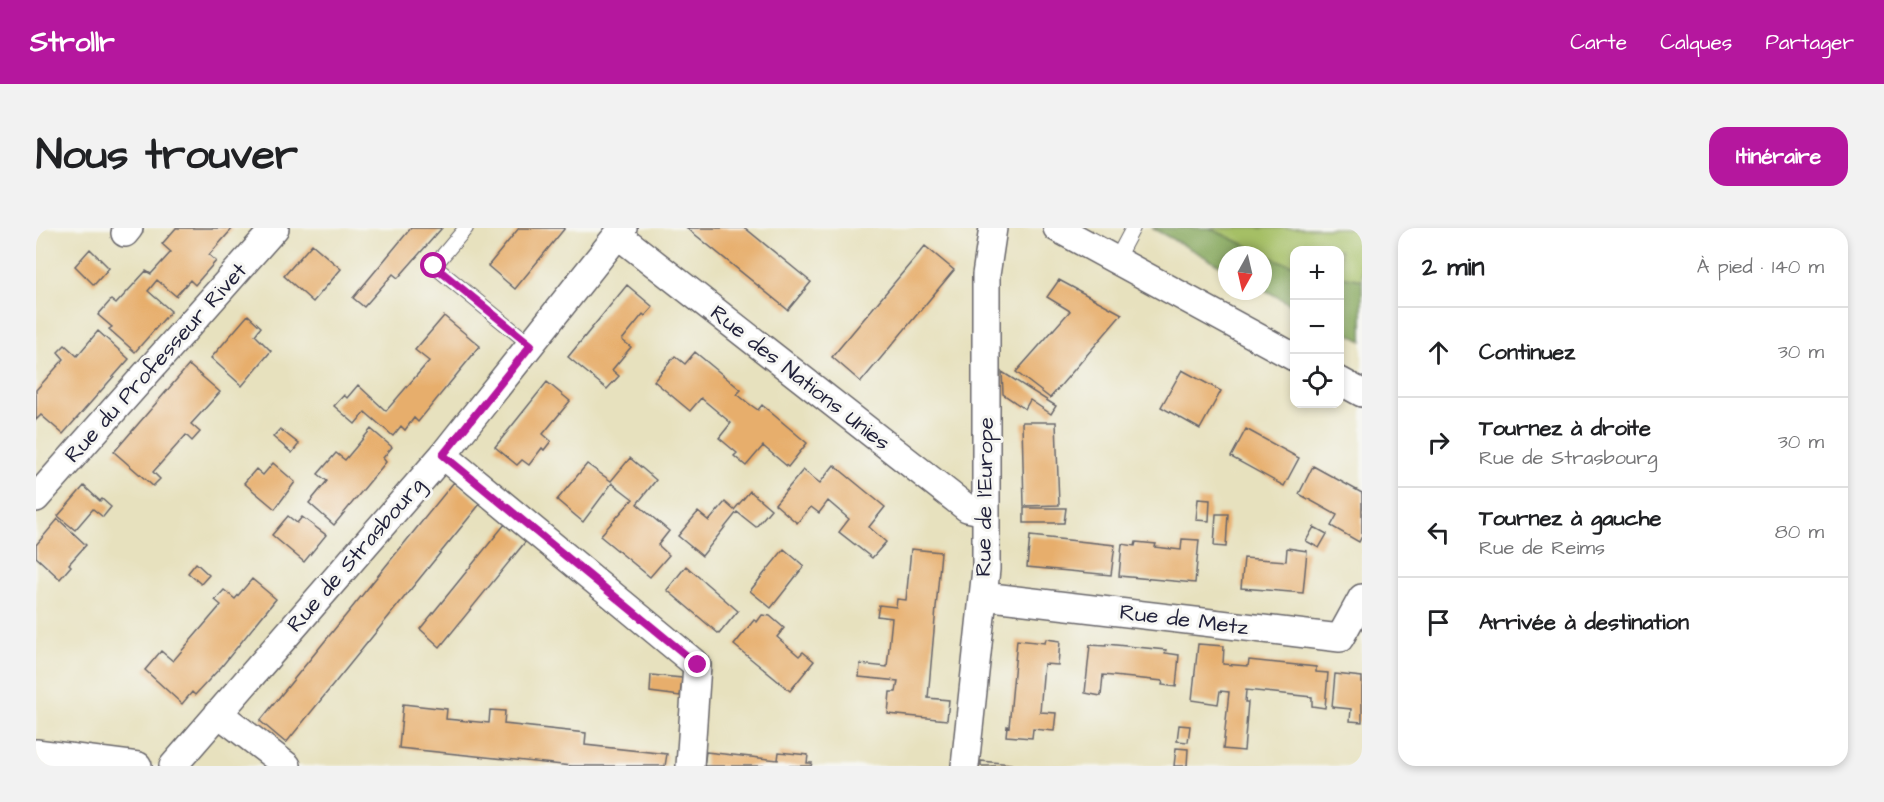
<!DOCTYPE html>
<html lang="fr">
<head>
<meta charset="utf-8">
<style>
	:root { --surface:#fff; --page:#f2f2f2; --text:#202124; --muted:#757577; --line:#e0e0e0; --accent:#b5179e }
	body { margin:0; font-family:"Architects Daughter",sans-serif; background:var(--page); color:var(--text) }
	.controls { position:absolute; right:18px; top:18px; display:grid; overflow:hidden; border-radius:12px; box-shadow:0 3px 9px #0003 }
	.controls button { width:54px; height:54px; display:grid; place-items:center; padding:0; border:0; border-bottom:2px solid var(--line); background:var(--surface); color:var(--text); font:30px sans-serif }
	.compass { position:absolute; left:1182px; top:18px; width:54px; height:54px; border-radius:50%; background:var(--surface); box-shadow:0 3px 9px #0003; rotate:188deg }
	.stop { position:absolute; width:18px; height:18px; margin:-14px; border:4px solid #b5179e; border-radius:50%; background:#fff }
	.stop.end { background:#b5179e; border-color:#fff; box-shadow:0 2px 6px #0008 }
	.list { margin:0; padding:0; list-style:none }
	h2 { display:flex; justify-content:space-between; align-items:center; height:78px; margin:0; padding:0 24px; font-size:26px }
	h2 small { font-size:20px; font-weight:400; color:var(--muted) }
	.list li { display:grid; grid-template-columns:39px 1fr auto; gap:18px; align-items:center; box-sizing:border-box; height:90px; padding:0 24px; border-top:2px solid var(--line) }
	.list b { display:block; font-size:22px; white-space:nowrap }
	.list p { margin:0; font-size:20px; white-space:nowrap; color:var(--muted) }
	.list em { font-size:20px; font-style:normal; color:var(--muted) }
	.icon { flex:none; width:33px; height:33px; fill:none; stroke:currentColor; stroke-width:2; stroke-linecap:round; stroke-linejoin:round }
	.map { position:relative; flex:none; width:1326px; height:538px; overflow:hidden; border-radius:18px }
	header { display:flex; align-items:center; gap:36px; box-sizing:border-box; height:84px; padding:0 30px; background:var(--accent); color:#fff }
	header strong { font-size:28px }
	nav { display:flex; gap:33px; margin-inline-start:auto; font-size:21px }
	.intro { display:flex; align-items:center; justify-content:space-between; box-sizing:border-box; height:144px; padding:0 36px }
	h1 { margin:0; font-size:42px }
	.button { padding:15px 27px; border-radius:18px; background:var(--accent); color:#fff; font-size:21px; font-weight:700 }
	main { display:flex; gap:36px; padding:0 36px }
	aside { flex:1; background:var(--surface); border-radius:18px; box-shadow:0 3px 9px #0003 }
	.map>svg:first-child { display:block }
	.green { fill:#a5bf65; stroke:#647050; stroke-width:1.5 }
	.forest { fill:#84a65a; stroke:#53644a; stroke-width:1.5 }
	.building { fill:#e7ae6c }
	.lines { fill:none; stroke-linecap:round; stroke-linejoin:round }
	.lane-casing { stroke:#676569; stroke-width:16 }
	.street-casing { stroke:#676569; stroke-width:30 }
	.lane { stroke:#fff; stroke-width:14 }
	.street { stroke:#fff; stroke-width:27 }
	.route { stroke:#b5179e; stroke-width:8 }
	.labels { text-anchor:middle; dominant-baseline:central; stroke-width:6; stroke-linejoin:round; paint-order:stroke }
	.street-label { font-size:22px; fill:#22223b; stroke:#f6f6f2 }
</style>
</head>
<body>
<header>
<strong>Strollr</strong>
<nav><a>Carte</a><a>Calques</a><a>Partager</a></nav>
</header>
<div class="intro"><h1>Nous trouver</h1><a class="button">Itinéraire</a></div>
<main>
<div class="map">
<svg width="1326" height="538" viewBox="0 0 1326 538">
	<rect width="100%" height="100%" fill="#f6f6f2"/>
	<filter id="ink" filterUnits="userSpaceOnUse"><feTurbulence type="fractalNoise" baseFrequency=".0167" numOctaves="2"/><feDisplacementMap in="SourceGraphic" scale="12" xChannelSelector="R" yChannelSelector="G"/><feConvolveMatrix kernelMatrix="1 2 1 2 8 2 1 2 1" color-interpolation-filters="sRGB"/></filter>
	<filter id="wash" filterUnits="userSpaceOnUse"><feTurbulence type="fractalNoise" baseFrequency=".008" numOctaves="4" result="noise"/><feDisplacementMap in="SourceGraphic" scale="24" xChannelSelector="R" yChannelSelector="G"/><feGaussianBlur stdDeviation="1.35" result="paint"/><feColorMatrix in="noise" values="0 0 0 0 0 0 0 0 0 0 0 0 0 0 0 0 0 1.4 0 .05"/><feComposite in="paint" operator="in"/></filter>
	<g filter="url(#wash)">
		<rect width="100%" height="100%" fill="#e7e1be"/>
		<path class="green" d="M1173 0H1326V52L1304 48V22H1258V37L1243 33Z"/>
		<path class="forest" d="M1116 0H1173L1243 33 1258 37V78L1227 61V27H1191V41Z
			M1304 48 1326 52V113L1304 101Z"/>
		<g id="blocks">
			<path class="building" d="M140 0H197L173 27 180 33 159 57 154 52 140 68 121 52 112 63 135 83 99 124 73 101 76 99 62 87 75 72 80 76 110 43 115 46 135 24 126 16Z
				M375 0H406L362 50 357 46 328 79 317 70Z
				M483 0H529L479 61 452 38Z
				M651 0H709L775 54 752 82Z
				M276 16 305 41 277 74 248 48Z
				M889 18 918 42 825 154 796 129Z
				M54 21 73 40 58 57 39 38Z
				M1023 52 1086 86 1014 170 980 144 1034 83 1011 69Z
				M591 57 617 79 609 88 607 86 586 112 595 119 576 142 583 148 571 161 532 129Z
				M212 87 225 99 219 107 235 123 206 158 175 130Z
				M408 88 444 118 382 194 378 190 369 202 365 198 357 208 329 184 319 196 298 178 308 167 311 170 322 157 350 183 393 133 379 122Z
				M62 103 93 131 27 206 5 187 0 192V162L28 131 22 124 29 117 41 128Z
				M659 124 705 162 701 166 712 175 722 182 726 177 771 215 752 239 727 218 710 238 698 228 701 225 683 210 695 195 665 170 654 183 618 153 639 128 649 136Z
				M153 137 184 164 155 196 164 204 156 213 150 207 117 244 124 251 117 258 78 224Z
				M1146 142 1185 163 1164 201 1125 179Z
				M966 144 1020 178 1015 186 994 172 989 181 967 166Z
				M511 154 534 173 507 206 515 213 508 222 506 220 493 237 486 232 481 237 459 219Z
				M986 194H1020L1023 277 988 278Z
				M244 201 263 216 256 225 237 209Z
				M335 201 356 219 347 230 350 234 298 297 273 275 291 253 282 246 300 225 309 232Z
				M1210 201 1263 230 1248 258 1195 229Z
				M594 230 620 252 601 276 633 303 622 317 633 327 614 349 564 308 597 271 576 255 547 294 521 272 551 236 575 253Z
				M237 235 259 254 239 281 208 255 220 241 227 247Z
				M798 237 849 279 833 299 850 314 836 330 803 304 813 291 792 273 783 285 775 279 761 295 739 276 767 242 784 255Z
				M1277 238 1326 265V308L1323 314 1295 298 1301 287 1263 266Z
				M418 254 444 276 250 515 224 493Z
				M48 258 64 273 66 271 75 279 67 289 57 281 39 302 22 288Z
				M714 263 735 281 720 299 701 284 666 328 642 308 662 284 673 293 689 274 698 282Z
				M1162 271 1174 272 1173 293 1160 292Z
				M988 280H1030L1028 295H988Z
				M1180 286H1192L1190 319 1178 318Z
				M252 288 261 295 266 289 290 307 268 334 236 307Z
				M22 291 50 317 33 336 35 338 24 351 0 329V317Z
				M469 296 490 313 404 419 384 401Z
				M1278 299 1291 306 1283 320 1270 313Z
				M994 308 1079 317 1075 347 991 339Z
				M1146 311 1163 312 1159 355 1083 348 1086 316 1099 318 1100 314 1120 316 1119 319 1145 322Z
				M1251 320 1271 323 1267 365 1205 360 1208 330 1250 333Z
				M748 321 768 338 735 380 714 363Z
				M875 321 905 324 892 470 913 472 911 492 852 486 854 464H860L862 453 823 449 824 436 851 439 856 390 841 388 843 377 860 379 861 371 870 372Z
				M160 335 173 347 165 356 152 345Z
				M650 338 702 383 683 406 631 362Z
				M216 351 240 371 186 438 159 467 156 464 146 476 109 442 125 423 137 433 185 377 179 372 188 362 199 371Z
				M726 387 734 388 748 400 741 409 763 428 767 424 778 433 754 463 698 417 718 392 721 394Z
				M1010 411 1024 413 1022 437 1008 436 1004 484 1020 485 1018 503 997 501 996 510 970 508 971 498 973 499 981 412 1009 415Z
				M1070 416 1130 422 1129 425 1143 427 1140 459 1126 457 1127 453 1067 447 1065 468 1049 465 1054 417 1070 418Z
				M1162 416 1188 418 1187 436 1212 438 1213 432 1280 439V444L1292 445 1289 480 1276 478V469L1210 462 1209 474H1212L1208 523 1187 521 1193 464 1184 463 1182 476 1156 472Z
				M1299 446 1326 449V494L1314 493 1315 481 1296 479Z
				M615 447 646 450 644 468 614 464Z
				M367 476 411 481 410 491 453 495 454 482 469 483 468 496 550 505 549 517 631 526 629 538H536L363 520Z
				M1143 497 1154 498 1152 514 1141 513Z
				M1140 520 1152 521 1151 538H1138Z
				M670 524 742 532 743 524 772 527 771 535H776L775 538H668Z
				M945 533 975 536V538H945Z"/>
		</g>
	</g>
	<g filter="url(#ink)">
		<use href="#blocks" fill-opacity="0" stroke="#676569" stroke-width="1.5"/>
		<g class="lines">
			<g class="lane-casing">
				<path id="lane" d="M430 0 398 38 495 117
					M1080 32 1097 0"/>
			</g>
			<g class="street-casing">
				<path id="street" d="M1021 0 1258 129
					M89 5 93 0
					M582 7 931 280 950 284
					M1304 153 1326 165
					M407 227 661 437 654 538
					M0 270 239 0
					M947 368 1304 410 1326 370
					M182 485 251 538
					M0 525 102 538
					M137 538 407 227 587 0
					M929 538 950 341V47L957 0"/>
			</g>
			<use href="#lane" class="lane"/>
			<use href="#street" class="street"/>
		</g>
	</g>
	<g class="lines" filter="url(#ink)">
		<path class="route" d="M398 38 495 117 407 227 662 437"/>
	</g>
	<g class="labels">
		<g class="street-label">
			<text transform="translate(120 135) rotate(-48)">Rue du Professeur Rivet</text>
			<text transform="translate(764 150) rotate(38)">Rue des Nations Unies</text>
			<text transform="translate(949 269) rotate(-89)">Rue de l'Europe</text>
			<text transform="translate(320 327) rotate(-49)">Rue de Strasbourg</text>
			<text transform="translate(1148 392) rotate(7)">Rue de Metz</text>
		</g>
	</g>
</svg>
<div class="controls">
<button>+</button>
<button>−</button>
<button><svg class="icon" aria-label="locate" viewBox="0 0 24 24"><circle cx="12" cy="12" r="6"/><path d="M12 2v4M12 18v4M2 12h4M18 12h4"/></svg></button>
</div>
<svg class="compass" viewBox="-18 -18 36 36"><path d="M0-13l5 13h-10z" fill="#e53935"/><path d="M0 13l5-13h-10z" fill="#757577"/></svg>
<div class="stop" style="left:398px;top:38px"></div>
<div class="stop end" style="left:662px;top:437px"></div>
</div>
<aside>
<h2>2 min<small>À pied · 140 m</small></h2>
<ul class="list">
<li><svg class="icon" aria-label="ahead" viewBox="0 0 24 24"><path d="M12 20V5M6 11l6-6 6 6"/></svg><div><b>Continuez</b></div><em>30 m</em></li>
<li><svg class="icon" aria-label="right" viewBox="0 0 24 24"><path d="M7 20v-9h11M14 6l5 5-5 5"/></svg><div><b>Tournez à droite</b><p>Rue de Strasbourg</p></div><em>30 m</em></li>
<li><svg class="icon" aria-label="left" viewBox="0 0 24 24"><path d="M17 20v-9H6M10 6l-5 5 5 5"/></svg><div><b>Tournez à gauche</b><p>Rue de Reims</p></div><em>80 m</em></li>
<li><svg class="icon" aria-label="arrive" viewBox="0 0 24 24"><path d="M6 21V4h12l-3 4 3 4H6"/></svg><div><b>Arrivée à destination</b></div></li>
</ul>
</aside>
</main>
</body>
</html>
